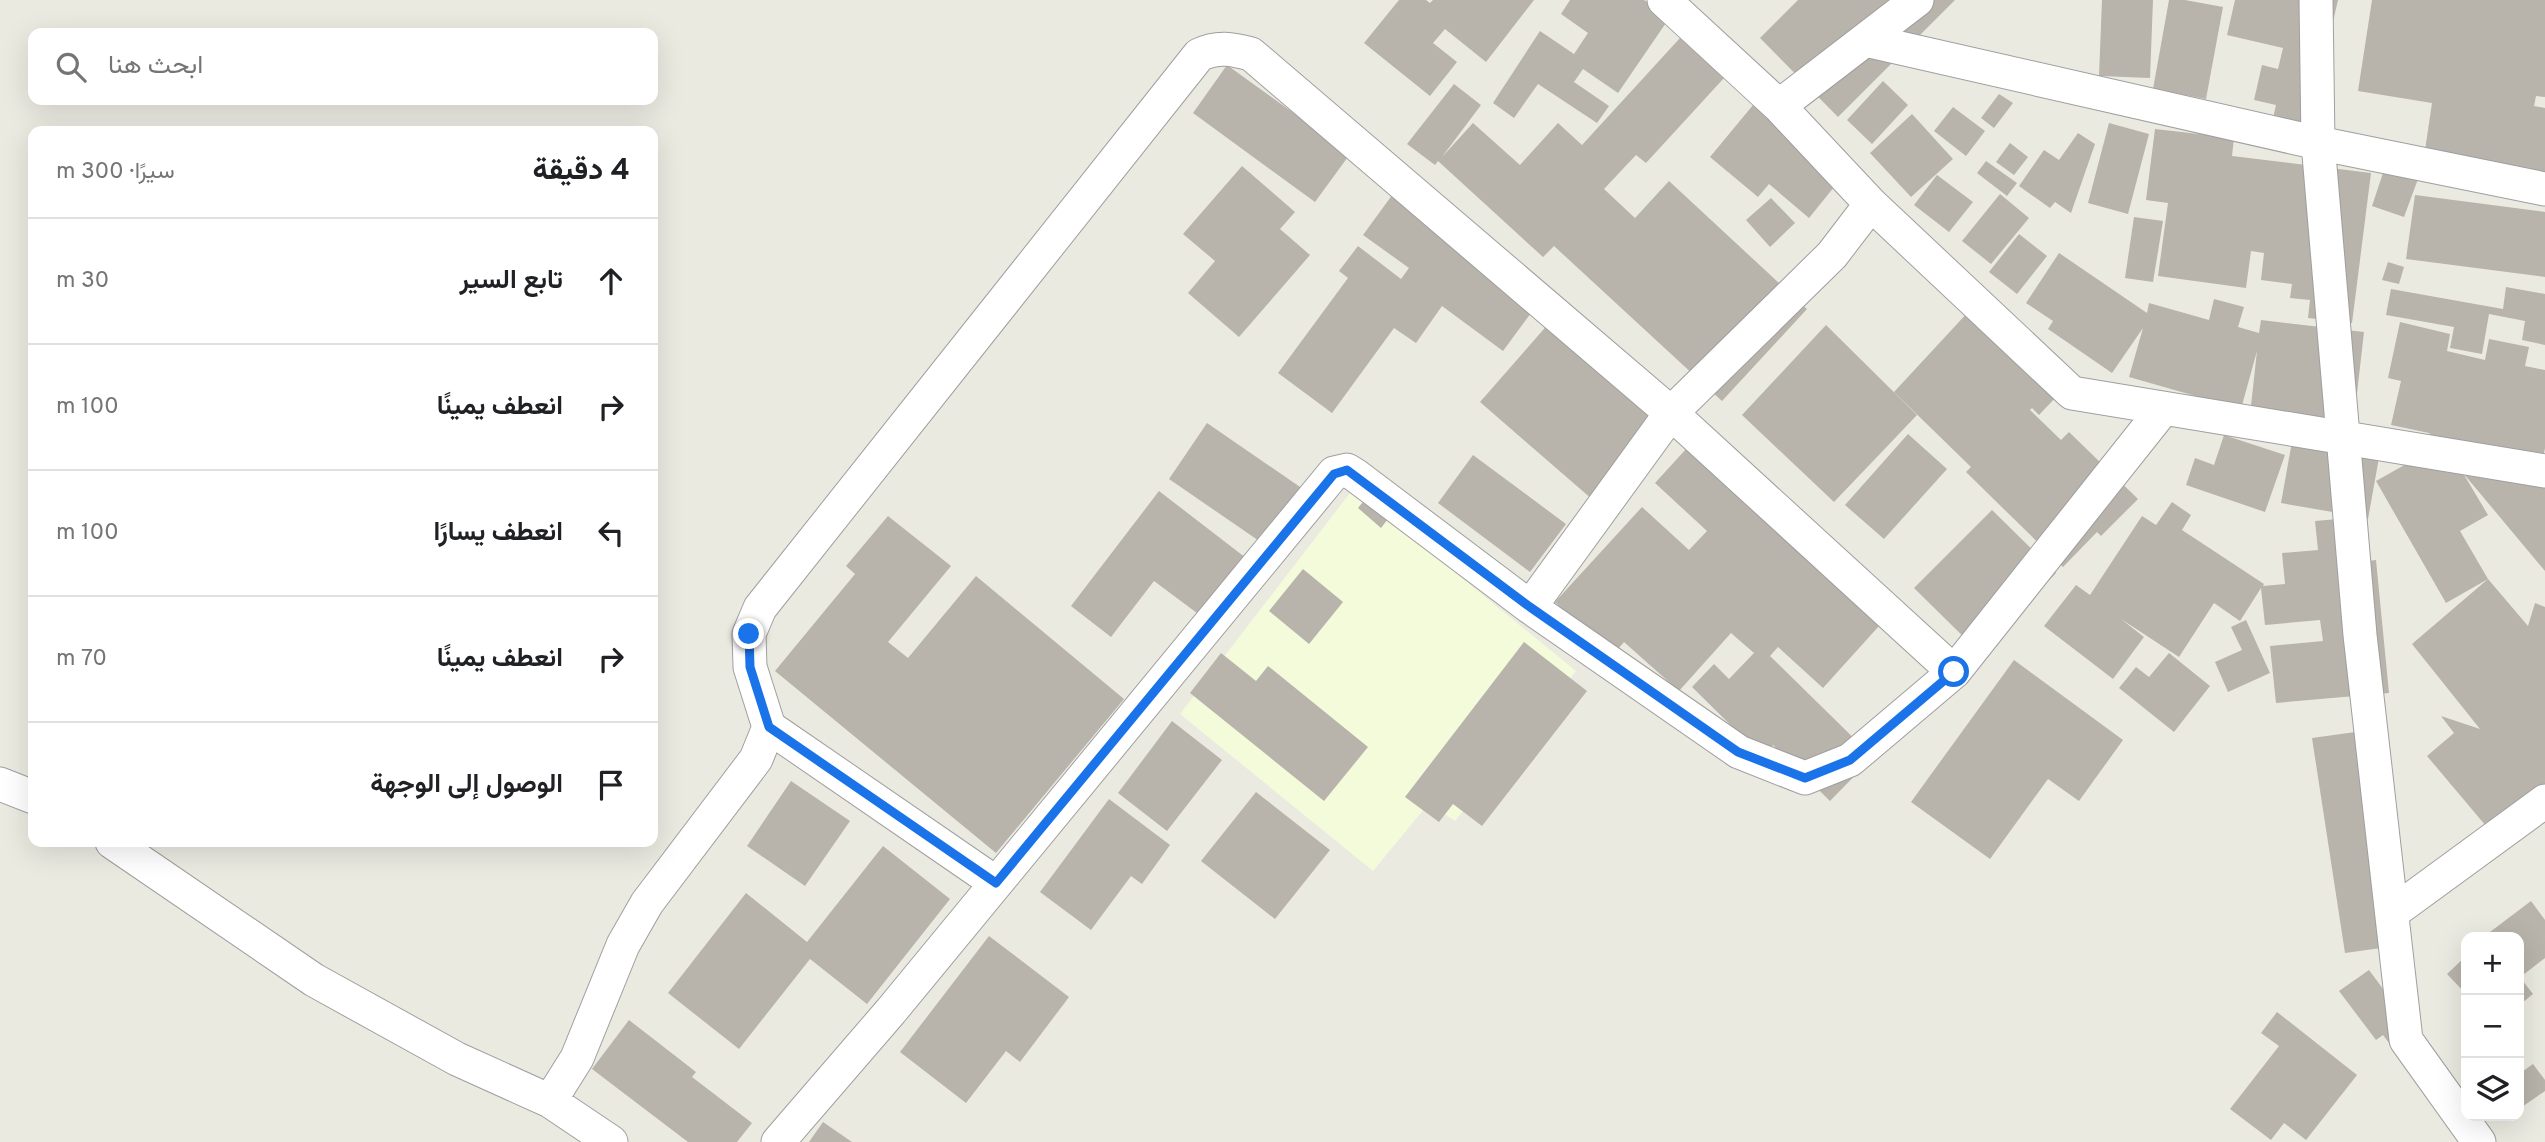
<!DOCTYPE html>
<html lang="ar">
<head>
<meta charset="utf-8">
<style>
	:root { --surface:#fff; --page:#f2f2f2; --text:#202124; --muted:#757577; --line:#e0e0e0 }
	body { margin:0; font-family:Overpass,Vazirmatn,sans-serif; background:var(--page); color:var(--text); direction:rtl }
	.controls { position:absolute; right:21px; bottom:21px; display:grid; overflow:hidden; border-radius:14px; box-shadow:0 7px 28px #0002 }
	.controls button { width:63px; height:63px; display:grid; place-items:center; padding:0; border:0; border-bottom:2px solid var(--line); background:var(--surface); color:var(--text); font:35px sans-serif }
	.stop { position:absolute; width:21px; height:21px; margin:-16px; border:5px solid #1a73e8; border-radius:50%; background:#fff }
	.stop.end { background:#1a73e8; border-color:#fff; box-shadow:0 2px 7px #0008 }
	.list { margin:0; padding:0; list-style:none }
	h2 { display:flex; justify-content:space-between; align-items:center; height:91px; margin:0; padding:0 28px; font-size:30px }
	h2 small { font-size:23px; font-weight:400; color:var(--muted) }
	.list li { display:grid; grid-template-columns:46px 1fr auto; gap:21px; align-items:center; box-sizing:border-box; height:126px; padding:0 28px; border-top:2px solid var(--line) }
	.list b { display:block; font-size:26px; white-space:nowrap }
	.list em { font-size:23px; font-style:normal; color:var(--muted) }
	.icon { flex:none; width:38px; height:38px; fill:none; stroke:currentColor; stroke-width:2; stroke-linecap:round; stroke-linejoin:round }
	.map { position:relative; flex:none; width:2545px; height:1142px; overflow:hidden; direction:ltr }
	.search { position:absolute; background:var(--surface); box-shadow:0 7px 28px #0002; left:28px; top:28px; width:630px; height:77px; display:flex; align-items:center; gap:18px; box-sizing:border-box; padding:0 24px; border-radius:14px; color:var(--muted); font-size:26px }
	.panel { position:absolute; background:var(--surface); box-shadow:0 7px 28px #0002; left:28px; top:126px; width:630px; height:721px; border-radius:14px; direction:rtl }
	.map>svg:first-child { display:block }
	.education { fill:#f3fbda }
	.building { fill:#b8b3ab }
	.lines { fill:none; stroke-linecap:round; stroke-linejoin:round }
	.minor-casing { stroke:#9f9f9f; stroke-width:35 }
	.minor { stroke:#fff; stroke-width:33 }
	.route { stroke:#1a73e8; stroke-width:9 }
</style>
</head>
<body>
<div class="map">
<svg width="2545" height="1142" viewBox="0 0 2545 1142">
	<rect width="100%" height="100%" fill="#ebeae1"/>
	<path class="education" d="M1353 489 1576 671 1455 821 1429 803 1373 871 1180 714Z"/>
	<path class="building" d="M1399 0H1426L1430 3 1433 0H1534L1486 62 1445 29 1433 43 1457 62 1430 96 1364 43Z
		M1570 0H1644L1670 17 1618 93 1583 69 1574 82 1609 106 1597 123 1538 84 1514 118 1493 103 1540 31 1574 54 1588 33 1561 14Z
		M1798 0H1955L1838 117 1760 38Z
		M2102 0H2153L2150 78 2099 76Z
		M2169 0H2185L2223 7 2206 99 2153 89Z
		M2235 0H2338L2307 135 2271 127 2276 105 2254 100 2262 65 2278 69 2283 48 2227 35Z
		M2372 0H2545V97L2536 96 2534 106 2545 108V176L2424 157 2432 103 2358 91Z
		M1680 38 1724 78 1646 163 1636 155 1604 189 1635 218 1669 181 1807 309 1722 401 1554 246 1543 257 1438 161 1435 165 1407 144 1454 84 1481 105 1442 157 1473 123 1520 165 1558 123 1582 145Z
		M1227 65 1350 154 1315 202 1193 113Z
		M1883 81 1908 105 1872 144 1847 120Z
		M1999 94 2013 103 1994 128 1981 118Z
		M1758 99 1847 171 1809 218 1769 184 1758 197 1710 157Z
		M1953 107 1985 131 1966 156 1934 131Z
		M1912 114 1953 159 1911 197 1870 153Z
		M2109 123 2149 134 2128 214 2088 203Z
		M2155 129 2234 138 2232 156 2371 173 2352 323 2308 318 2310 300 2290 298 2292 284 2261 280 2264 253 2251 251 2246 288 2158 276 2168 203 2146 200Z
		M2078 133 2095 144 2071 213 2055 202 2050 208 2019 186 2044 150 2059 160Z
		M2010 143 2028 157 2014 175 1996 162Z
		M1986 161 2017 183 2007 196 1977 173Z
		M1242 166 1295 212 1280 229 1310 255 1239 337 1188 293 1215 261 1183 234Z
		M2385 167 2418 179 2404 217 2372 206Z
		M1937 175 1973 202 1949 232 1914 205Z
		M1398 187 1545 294 1503 351 1442 306 1416 343 1394 328 1332 413 1278 373 1348 278 1339 271 1358 246 1401 279 1409 268 1363 235Z
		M2000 194 2029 218 1991 264 1962 241Z
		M2415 195 2545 212V277L2406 259Z
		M1771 198 1795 223 1770 247 1746 220Z
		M2134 217 2163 221 2153 282 2125 278Z
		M2019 234 2047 256 2017 294 1989 272Z
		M2059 253 2147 313 2149 303 2209 320 2214 299 2244 307 2238 327 2259 333 2261 320 2364 332 2353 428 2250 415 2257 351 2241 409 2129 377 2143 328 2112 373 2048 329 2053 321 2026 303Z
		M2388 262 2404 267 2399 284 2382 280Z
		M2506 287 2545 294V345L2522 340 2525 321 2489 314 2482 354 2450 348 2454 327 2386 315 2391 289 2503 309Z
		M1564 306 1691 418 1608 513 1480 402Z
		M1970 310 2057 396 2039 415 2032 408 2030 410 2061 440 2069 432 2138 499 2101 536 2097 532 2063 567 1966 472 1971 467 1894 392Z
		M2400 322 2450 334 2447 351 2485 360 2489 339 2529 347 2525 366 2545 370V448L2543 458 2545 466V571L2463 473 2488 515 2460 531 2488 579 2446 603 2376 481 2440 445 2429 433 2391 425 2401 381 2388 378Z
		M1826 325 1917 415 1834 502 1742 415Z
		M1207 423 1303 489 1265 545 1169 479Z
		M1908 434 1947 469 1884 539 1845 505Z
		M2224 435 2285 455 2265 512 2186 485 2195 458 2214 465Z
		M2293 436 2380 452 2368 519 2364 518 2368 561 2376 560 2389 693 2276 703 2270 646 2323 641 2320 620 2265 625 2261 588 2240 621 2214 603 2179 657 2121 619 2144 637 2113 679 2044 626 2076 585 2090 595 2142 516 2156 525 2172 502 2191 515 2182 530 2264 584 2263 586 2285 584 2282 553 2318 550 2315 521 2361 517 2281 503Z
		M1697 437 1879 626 1823 688 1778 647 1770 656 1873 757 1830 801 1773 745 1762 756 1692 687 1714 664 1729 679 1754 653 1731 633 1679 691 1624 642 1613 655 1555 602 1642 507 1689 550 1707 531 1655 483Z
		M1473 455 1566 524 1530 572 1438 503Z
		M1159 491 1246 558 1201 616 1154 581 1111 637 1071 606Z
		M1371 492 1394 511 1381 528 1358 508Z
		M1992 510 2056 573 1979 652 1914 588Z
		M888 516 951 566 888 642 908 658 976 576 1124 699 996 853 775 671 855 574 846 566Z
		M1303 569 1343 602 1309 644 1269 611Z
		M2488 579 2528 626 2535 603 2545 607V808L2502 845 2427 756 2454 733 2441 716 2480 729 2412 644Z
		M2246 620 2270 673 2228 692 2215 662 2242 650 2231 627Z
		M1524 642 1587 691 1482 826 1453 804 1439 822 1405 797Z
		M1221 653 1256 681 1268 666 1368 747 1324 801 1190 693Z
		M2169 653 2210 686 2174 732 2119 688 2136 667 2149 677Z
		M2014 660 2123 740 2079 801 2048 779 1990 859 1911 802Z
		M1172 721 1222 760 1167 831 1118 793Z
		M2377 729 2410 944 2345 953 2312 738Z
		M791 781 850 821 805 886 747 846Z
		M1256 792 1330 850 1275 919 1201 861Z
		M1109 799 1170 845 1142 884 1131 876 1091 930 1040 892Z
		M883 846 950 899 867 1004 810 959 739 1049 668 993 746 893 807 942Z
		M2531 901 2545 920V958L2523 975 2519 969V937H2494L2490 932Z
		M989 936 1069 997 1020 1062 1006 1051 966 1103 900 1052Z
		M2466 956V994L2447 974Z
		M2369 970 2423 1043 2401 1059 2383 1035 2376 1040 2339 991Z
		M2519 976 2533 994 2522 1003 2519 999Z
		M2277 1012 2357 1075 2306 1140 2284 1123 2271 1140 2230 1109 2279 1046 2261 1033Z
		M629 1020 696 1072 692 1077 752 1123 737 1142H688L592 1069Z
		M2533 1064 2545 1080V1091L2522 1107 2519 1103V1074Z
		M823 1122 852 1142H809Z"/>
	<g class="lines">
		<g class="minor-casing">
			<path id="minor" d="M1664 0 1779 106 1871 204 2072 393 2545 471
				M2316 0 2318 143 2360 635 2406 1040 2479 1142
				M1865 40 2318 143 2545 189
				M1779 106 1917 0
				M1530 607 1671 413 1832 255 1871 204
				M769 727 996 883
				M0 784 33 797
				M112 842 314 980 457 1059 550 1101 577 1058 623 945 647 903 756 759 769 727 750 667 749 634 760 608 1199 55C1218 46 1232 49 1251 54L1671 413 1954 672
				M2392 913 2545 801
				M550 1101 611 1142
				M778 1142 891 1011 1334 473 1347 470 1355 475 1530 607 1739 752 1805 778 1850 760 1954 672 2163 409"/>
		</g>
		<use href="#minor" class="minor"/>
	</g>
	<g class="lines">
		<path class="route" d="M749 634 750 667 769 727 996 883 1334 474 1347 470 1530 607 1738 752 1805 778 1850 760 1954 672"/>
	</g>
</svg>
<div class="controls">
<button>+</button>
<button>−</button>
<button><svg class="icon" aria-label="layers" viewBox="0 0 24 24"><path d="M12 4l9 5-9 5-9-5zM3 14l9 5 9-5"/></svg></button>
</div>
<div class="stop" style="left:1954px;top:672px"></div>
<div class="stop end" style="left:749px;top:634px"></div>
<div class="search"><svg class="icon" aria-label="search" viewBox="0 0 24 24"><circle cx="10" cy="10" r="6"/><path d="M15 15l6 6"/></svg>ابحث هنا</div>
<section class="panel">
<h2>4 دقيقة<small>سيرًا · 300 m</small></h2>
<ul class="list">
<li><svg class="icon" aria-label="ahead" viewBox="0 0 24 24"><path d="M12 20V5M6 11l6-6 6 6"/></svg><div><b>تابع السير</b></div><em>30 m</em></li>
<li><svg class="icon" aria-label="right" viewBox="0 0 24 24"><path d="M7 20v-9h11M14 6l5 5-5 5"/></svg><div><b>انعطف يمينًا</b></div><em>100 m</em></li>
<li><svg class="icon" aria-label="left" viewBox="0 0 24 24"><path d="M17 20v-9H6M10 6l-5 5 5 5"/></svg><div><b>انعطف يسارًا</b></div><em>100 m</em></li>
<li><svg class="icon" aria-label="right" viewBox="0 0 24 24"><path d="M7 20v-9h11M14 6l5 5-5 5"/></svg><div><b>انعطف يمينًا</b></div><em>70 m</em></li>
<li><svg class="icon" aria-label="arrive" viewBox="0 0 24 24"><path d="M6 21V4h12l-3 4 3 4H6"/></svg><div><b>الوصول إلى الوجهة</b></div></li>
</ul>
</section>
</div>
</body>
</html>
